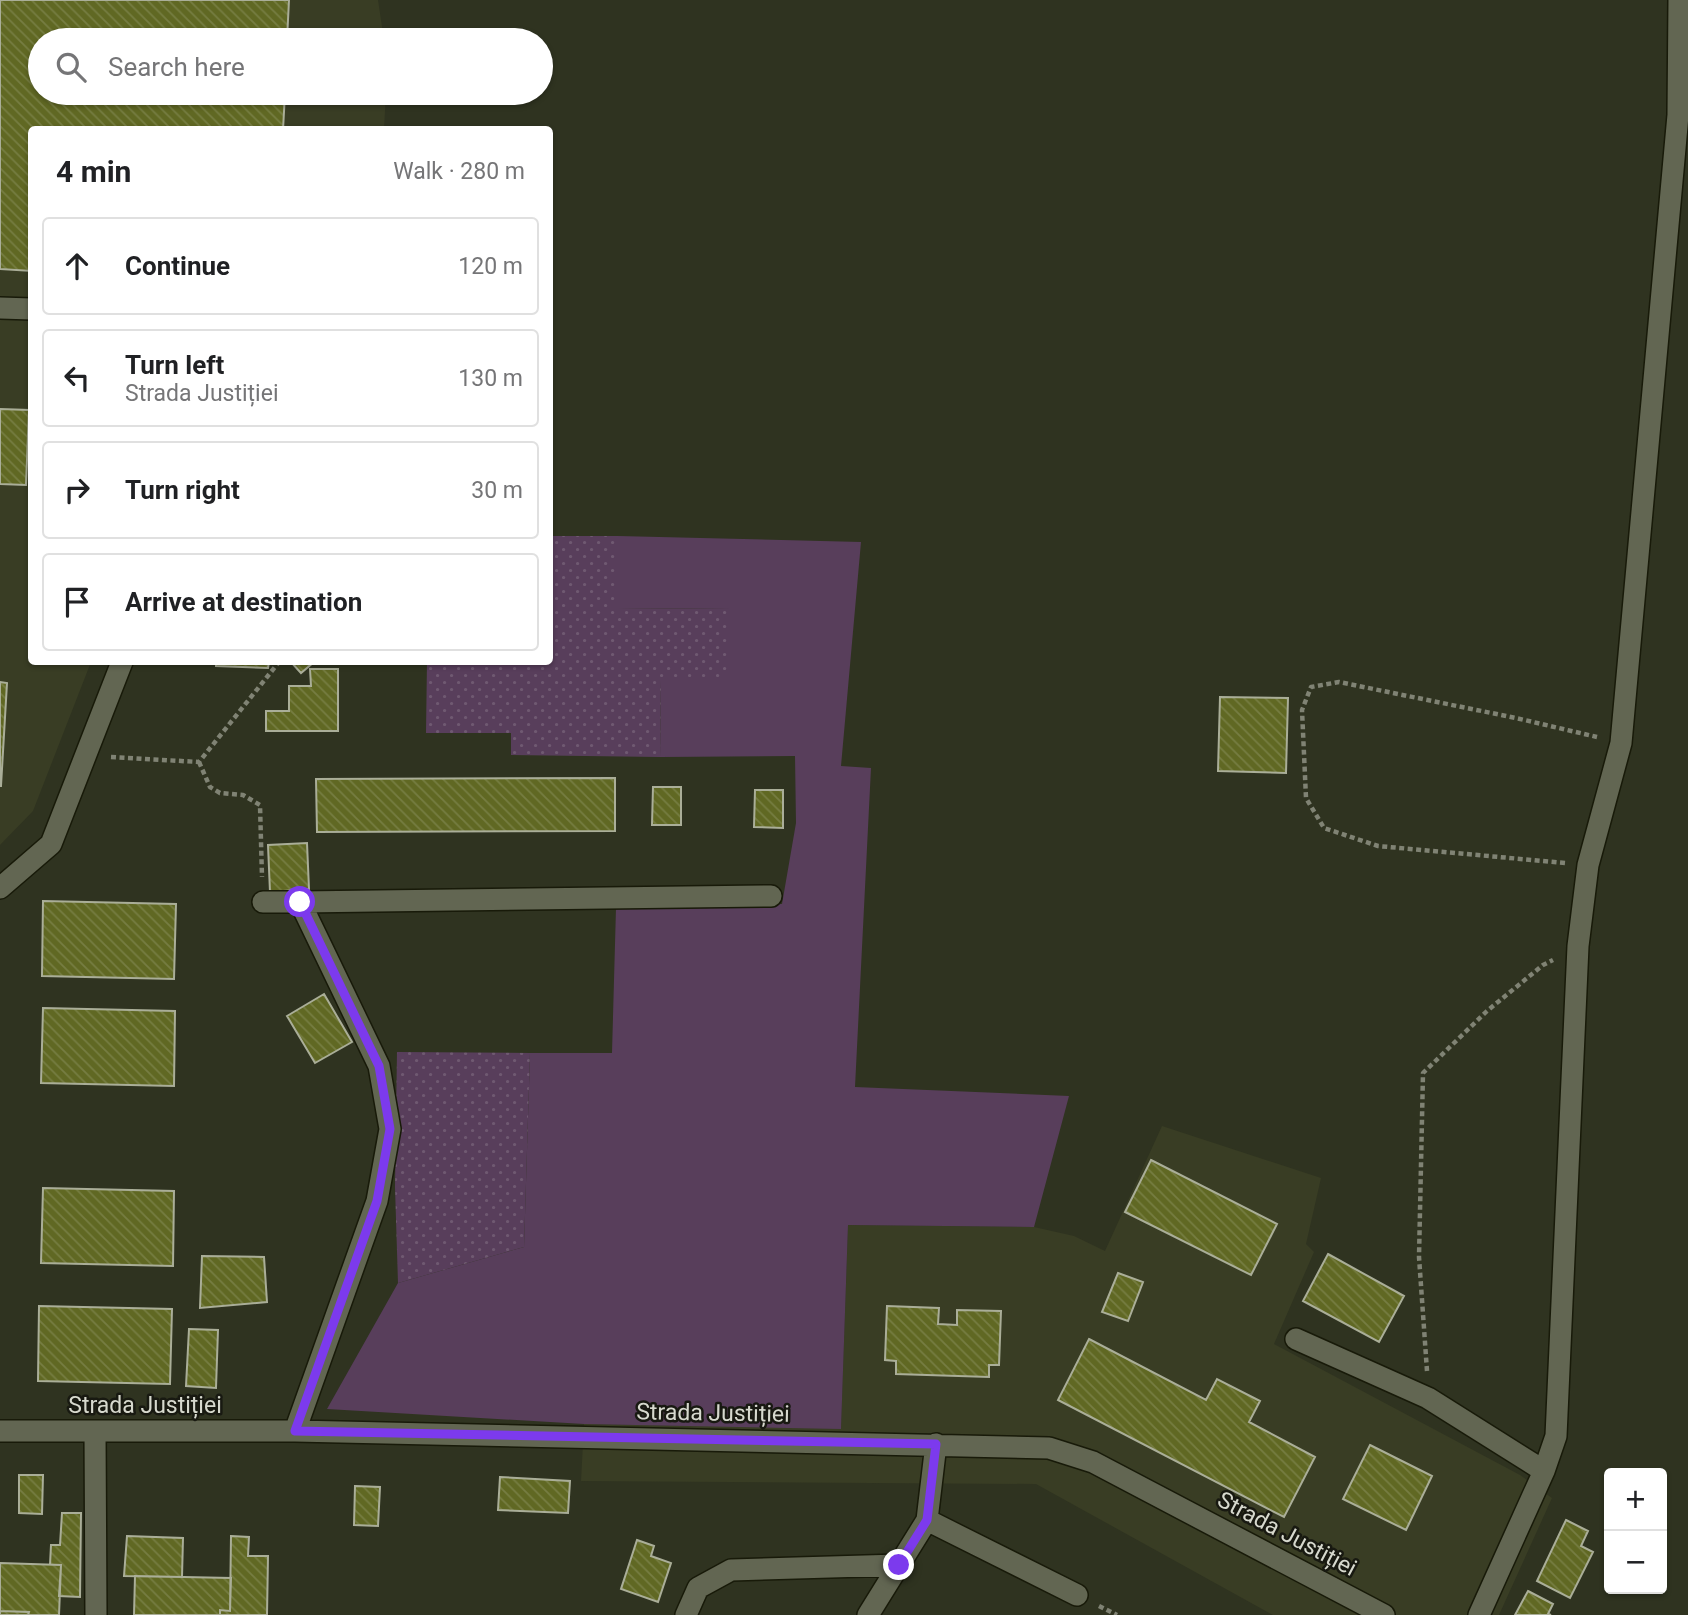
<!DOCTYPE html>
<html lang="en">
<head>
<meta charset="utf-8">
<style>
	:root { --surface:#fff; --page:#f6f6f6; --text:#202124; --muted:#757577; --line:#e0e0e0 }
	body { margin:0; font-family:Roboto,sans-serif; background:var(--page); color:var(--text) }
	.controls { position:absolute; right:21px; bottom:21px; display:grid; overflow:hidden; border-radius:7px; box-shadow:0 2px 5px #0004 }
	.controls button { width:63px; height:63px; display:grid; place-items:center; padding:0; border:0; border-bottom:2px solid var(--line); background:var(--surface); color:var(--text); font:35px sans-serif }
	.stop { position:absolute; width:21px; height:21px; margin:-16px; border:5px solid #7c3aed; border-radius:50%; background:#fff }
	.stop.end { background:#7c3aed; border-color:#fff; box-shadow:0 2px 7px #0008 }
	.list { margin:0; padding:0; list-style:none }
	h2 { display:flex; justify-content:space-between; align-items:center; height:91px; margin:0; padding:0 28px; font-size:30px }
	h2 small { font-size:23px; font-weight:400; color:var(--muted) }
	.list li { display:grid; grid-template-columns:46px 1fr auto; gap:21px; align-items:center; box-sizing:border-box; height:98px; margin:0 14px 14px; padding:0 14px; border:2px solid var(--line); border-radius:7px }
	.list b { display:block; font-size:26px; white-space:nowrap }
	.list p { margin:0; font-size:23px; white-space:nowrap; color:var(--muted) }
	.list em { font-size:23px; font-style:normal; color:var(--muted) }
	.icon { flex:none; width:38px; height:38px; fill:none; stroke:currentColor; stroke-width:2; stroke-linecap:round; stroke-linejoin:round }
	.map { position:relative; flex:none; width:1688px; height:1615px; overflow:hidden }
	.search { position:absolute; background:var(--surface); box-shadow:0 2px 5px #0004; left:28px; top:28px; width:525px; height:77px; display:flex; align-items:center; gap:18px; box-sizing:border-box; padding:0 24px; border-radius:38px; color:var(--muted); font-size:26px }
	.panel { position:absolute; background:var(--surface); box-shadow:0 2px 5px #0004; left:28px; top:126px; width:525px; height:539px; border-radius:7px }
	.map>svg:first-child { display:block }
	.built { fill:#393d24 }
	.green { fill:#583e5b }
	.garden { fill:url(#garden-dots) }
	.building { fill:url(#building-back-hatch); stroke:#aaae98; stroke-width:2 }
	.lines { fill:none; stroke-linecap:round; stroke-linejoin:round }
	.minor-casing { stroke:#181a09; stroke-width:24 }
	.path { stroke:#808374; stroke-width:4.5; stroke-dasharray:5 3.5; stroke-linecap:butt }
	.minor { stroke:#626652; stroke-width:21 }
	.route { stroke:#7c3aed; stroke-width:9 }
	.labels { text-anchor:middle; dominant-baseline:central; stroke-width:5; stroke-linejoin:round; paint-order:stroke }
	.street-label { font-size:23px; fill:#d7d9ce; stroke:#181911 }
</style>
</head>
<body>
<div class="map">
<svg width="1688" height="1615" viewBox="0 0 1688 1615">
	<defs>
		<pattern id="garden-dots" width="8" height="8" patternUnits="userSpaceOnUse" patternTransform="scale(1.75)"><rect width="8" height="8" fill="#583e5b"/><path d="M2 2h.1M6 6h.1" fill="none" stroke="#6f5971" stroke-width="1.8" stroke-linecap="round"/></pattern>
		<pattern id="building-back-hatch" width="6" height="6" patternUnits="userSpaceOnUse" patternTransform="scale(1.75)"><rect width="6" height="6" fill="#606823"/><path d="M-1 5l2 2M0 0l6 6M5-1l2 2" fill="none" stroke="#767d42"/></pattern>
	</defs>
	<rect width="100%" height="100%" fill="#2f3320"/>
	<path class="built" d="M0 0H378L384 40H40V93H386L384 129 32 130V662H91L33 811 0 845Z
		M1162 1126 1321 1178 1306 1244 1314 1252 1274 1344 1520 1475 1552 1498 1499 1615H1273L1036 1484 581 1481 584 1424 841 1428 848 1225 1034 1227 1074 1236 1105 1251Z"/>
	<path class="green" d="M618 536 861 542 841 766 871 768 855 1087 1069 1096 1034 1227 848 1225 841 1429 584 1424 327 1409 398 1283 524 1247 530 1053H612L616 908 782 904 796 823 795 756 660 757 661 680 729 609 618 608Z"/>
	<path class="garden" d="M550 536H618V608L730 609 729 680H661L660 757 511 755V733H426L427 662H550Z
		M397 1052 530 1053 524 1247 398 1283 395 1187Z"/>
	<path class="building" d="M0 0H289L287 40H40V93H285L283 130H32V271L0 269Z
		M0 409 29 410 26 485 0 484Z
		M216 662H269L268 668 216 666Z
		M291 662H314L301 673Z
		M310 669H338V731H266V711H289V686H311Z
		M0 682 7 683 1 786H0Z
		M1220 697 1288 698 1286 773 1218 771Z
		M615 778V831L317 832 316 779Z
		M653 787H681V825H652Z
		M755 790H783V828L754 827Z
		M307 843 309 889 270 892 268 845Z
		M43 901 176 904 174 979 42 976Z
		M324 994 352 1042 315 1063 287 1016Z
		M43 1008 175 1011 174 1086 41 1083Z
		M1151 1160 1277 1224 1251 1275 1125 1212Z
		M43 1188 174 1191 173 1266 41 1263Z
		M1328 1254 1404 1296 1379 1342 1303 1301Z
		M202 1256 264 1257 267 1302 200 1308Z
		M1118 1273 1143 1282 1128 1321 1102 1312Z
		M39 1306 172 1309 170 1384 38 1381Z
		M887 1306 939 1308 938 1324 957 1325V1310L1001 1311 999 1365H989V1377L896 1374V1361L885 1360Z
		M189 1329 218 1330 216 1388 186 1386Z
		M1089 1339 1206 1400 1217 1379 1260 1401 1249 1422 1315 1457 1284 1517 1058 1400Z
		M1370 1445 1432 1476 1406 1530 1343 1499Z
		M19 1475H43L42 1514 19 1513Z
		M500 1477 570 1481 568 1513 498 1510Z
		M355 1486 380 1487 378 1526 354 1525Z
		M62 1513H81L80 1597 59 1596 61 1565H50L51 1545H60Z
		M1566 1520 1588 1531 1581 1546 1593 1552 1570 1598 1537 1581Z
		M127 1536 183 1538 182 1577 124 1576Z
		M231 1536 249 1537 248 1556H268L267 1615H220V1610L230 1611Z
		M637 1540 654 1546 651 1556 671 1563 658 1602 621 1589Z
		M0 1563 61 1565 59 1615H28L29 1612 0 1611Z
		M135 1576 231 1578 230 1611 220 1610V1615H134Z
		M1528 1591 1553 1604 1548 1614 1551 1615H1515Z
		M0 1611 29 1612 28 1615H0Z"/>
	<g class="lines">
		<g class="minor-casing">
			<path id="minor" d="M0 308 32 309
				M0 888 51 844 122 662
				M263 902H300
				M1296 1339 1428 1398 1544 1471
				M0 1431H295L1049 1448 1093 1462 1384 1615
				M95 1431 96 1615
				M295 1431 377 1201 390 1129 379 1066 300 902 771 896
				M927 1520 1077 1595
				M686 1615 698 1588 731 1570 899 1565
				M868 1615 927 1520 936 1444
				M1479 1615 1544 1471 1556 1436 1578 946 1588 865 1621 743 1678 115 1679 0"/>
		</g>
		<path class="path" d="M111 757 199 762 279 662
			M199 762 210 787 220 793 243 795 260 805 262 877
			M1565 863 1378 846 1324 828 1306 798 1302 710 1311 687 1339 682 1516 718 1597 737
			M1427 1371 1419 1257 1423 1073 1487 1011 1543 965 1553 960
			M1099 1606 1117 1615"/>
		<use href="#minor" class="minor"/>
	</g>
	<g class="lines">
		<path class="route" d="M300 902 379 1066 390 1129 377 1201 295 1431 936 1444 927 1520 899 1565"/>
	</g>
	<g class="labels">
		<g class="street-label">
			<text x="145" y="1405">Strada Justiției</text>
			<text transform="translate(713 1413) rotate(1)">Strada Justiției</text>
			<text transform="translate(1287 1534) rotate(28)">Strada Justiției</text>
		</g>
	</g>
</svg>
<div class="controls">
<button>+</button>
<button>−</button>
</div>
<div class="stop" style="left:300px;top:902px"></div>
<div class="stop end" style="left:899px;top:1565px"></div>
<div class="search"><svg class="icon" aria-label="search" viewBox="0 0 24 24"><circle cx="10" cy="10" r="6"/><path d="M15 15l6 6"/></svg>Search here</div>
<section class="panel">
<h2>4 min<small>Walk · 280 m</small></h2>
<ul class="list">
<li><svg class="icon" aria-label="ahead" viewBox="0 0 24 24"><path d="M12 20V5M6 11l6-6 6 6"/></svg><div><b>Continue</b></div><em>120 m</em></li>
<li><svg class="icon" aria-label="left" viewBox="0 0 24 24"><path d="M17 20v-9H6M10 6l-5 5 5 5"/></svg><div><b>Turn left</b><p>Strada Justiției</p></div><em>130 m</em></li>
<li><svg class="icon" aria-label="right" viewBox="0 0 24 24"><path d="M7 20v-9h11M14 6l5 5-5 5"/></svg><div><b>Turn right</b></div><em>30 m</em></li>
<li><svg class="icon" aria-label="arrive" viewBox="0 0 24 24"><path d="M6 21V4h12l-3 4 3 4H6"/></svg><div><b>Arrive at destination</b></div></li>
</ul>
</section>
</div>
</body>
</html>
